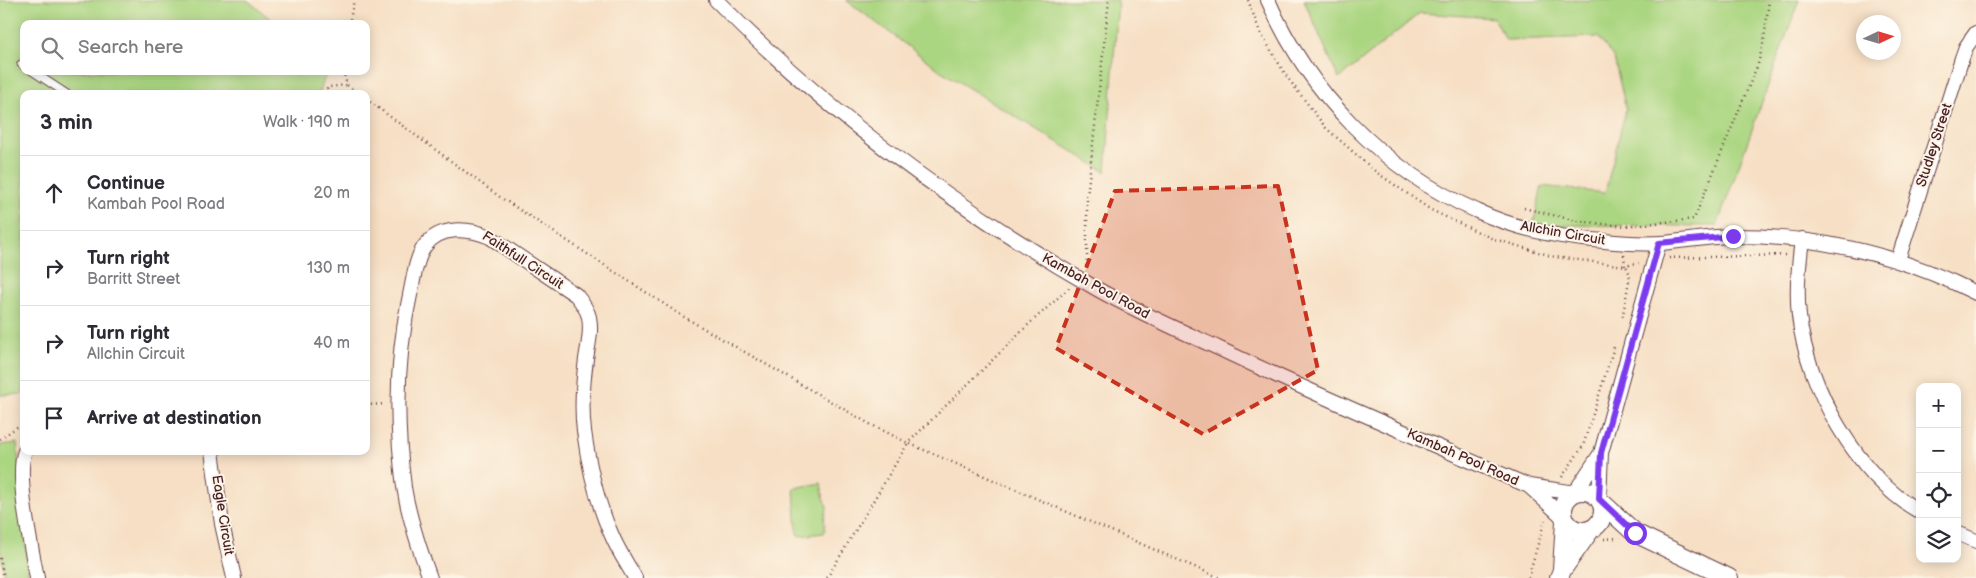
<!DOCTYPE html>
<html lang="en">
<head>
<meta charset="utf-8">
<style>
	:root { --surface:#fff; --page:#f7f7f7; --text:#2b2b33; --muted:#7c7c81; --line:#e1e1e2 }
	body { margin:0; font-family:"Balsamiq Sans",sans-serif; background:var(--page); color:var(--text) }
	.controls { position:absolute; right:15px; bottom:15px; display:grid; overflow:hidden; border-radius:10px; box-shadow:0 2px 12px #0003 }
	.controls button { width:45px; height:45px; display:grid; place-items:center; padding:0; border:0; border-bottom:1px solid var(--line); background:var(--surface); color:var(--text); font:25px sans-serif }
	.compass { position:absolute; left:1856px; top:15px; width:45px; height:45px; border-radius:50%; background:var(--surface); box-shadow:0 2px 12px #0003; rotate:86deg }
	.stop { position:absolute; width:15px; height:15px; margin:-11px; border:4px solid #7c3aed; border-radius:50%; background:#fff }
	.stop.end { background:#7c3aed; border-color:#fff; box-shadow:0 1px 5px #0008 }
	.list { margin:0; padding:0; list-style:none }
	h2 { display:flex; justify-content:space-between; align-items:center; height:65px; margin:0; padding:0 20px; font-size:21px }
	h2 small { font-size:16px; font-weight:400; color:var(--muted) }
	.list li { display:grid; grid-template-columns:32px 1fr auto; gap:15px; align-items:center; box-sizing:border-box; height:75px; padding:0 20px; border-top:1px solid var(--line) }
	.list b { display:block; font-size:19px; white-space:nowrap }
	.list p { margin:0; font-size:16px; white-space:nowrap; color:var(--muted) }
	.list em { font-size:16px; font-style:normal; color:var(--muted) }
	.icon { flex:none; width:28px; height:28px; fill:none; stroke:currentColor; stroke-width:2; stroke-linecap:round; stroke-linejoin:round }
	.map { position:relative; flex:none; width:1976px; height:578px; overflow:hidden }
	.search { position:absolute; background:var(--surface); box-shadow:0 2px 12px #0003; left:20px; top:20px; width:350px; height:55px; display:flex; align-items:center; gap:12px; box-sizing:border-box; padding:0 18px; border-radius:10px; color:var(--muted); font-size:19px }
	.panel { position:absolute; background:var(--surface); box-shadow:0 2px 12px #0003; left:20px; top:90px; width:350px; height:365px; border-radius:10px }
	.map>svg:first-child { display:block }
	.green { fill:#abd681; stroke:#7a7a56 }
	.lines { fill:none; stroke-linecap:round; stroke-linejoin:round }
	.service-casing { stroke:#643c42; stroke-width:9 }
	.minor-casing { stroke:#643c42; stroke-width:16 }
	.tertiary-casing { stroke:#643c42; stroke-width:20 }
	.path { stroke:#643c42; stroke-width:2.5; stroke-dasharray:1 4; stroke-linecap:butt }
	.service { stroke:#fff; stroke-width:7 }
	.minor { stroke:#fff; stroke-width:14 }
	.tertiary { stroke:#fff; stroke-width:18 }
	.route { stroke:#7c3aed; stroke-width:6 }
	.marked { fill:#c8321e; fill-opacity:0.2; stroke:#c8321e; stroke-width:4; stroke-dasharray:10 6; stroke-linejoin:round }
	.labels { text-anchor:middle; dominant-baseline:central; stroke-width:4; stroke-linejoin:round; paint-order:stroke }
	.street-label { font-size:14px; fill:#4a1f2b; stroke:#fcf5e5 }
</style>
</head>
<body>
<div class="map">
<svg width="1976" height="578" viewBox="0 0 1976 578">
	<rect width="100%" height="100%" fill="#fcf5e5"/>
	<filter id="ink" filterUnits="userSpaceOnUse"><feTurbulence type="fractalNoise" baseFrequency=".02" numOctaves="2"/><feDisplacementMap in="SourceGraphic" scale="10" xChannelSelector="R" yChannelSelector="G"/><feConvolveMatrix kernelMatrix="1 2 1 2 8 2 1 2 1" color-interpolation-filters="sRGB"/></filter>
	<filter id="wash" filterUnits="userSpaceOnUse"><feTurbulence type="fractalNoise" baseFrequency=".0096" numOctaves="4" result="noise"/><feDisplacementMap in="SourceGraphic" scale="20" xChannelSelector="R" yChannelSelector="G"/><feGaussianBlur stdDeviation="1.12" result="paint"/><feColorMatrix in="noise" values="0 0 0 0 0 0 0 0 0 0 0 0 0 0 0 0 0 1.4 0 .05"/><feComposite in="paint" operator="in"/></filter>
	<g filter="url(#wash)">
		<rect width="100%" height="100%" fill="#f6dfc4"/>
		<path class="green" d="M0 0H247L277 24H24V71H327L319 94H24V394L0 395Z
			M846 0H1118L1106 172 941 71Z
			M1304 0H1799L1717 226 1533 225 1542 186 1605 193 1626 109 1614 58 1598 37 1506 40 1494 18 1420 13 1339 79Z
			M17 443 28 572 29 578H5L0 547V445Z
			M821 483 824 500 827 503C828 509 826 510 825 516 823 522 827 527 824 533L799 536 797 534 794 488Z"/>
	</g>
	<g filter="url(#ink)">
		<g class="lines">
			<g class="service-casing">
				<path id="service" d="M21 64 24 66
					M32 71 67 94"/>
			</g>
			<g class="minor-casing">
				<path id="minor" d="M716 0C829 115 958 209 1097 289 1136 311 1177 329 1218 348 1320 397 1425 441 1529 486L1575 493
					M1268 0C1308 92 1384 171 1477 211 1516 229 1561 238 1604 241 1623 243 1643 244 1661 243 1686 241 1711 236 1735 236 1820 236 1900 255 1976 293
					M1802 239C1799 264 1796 290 1799 316 1807 387 1857 476 1920 512
					M1898 260 1962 58 1966 47 1976 33
					M25 451C15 475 32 550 37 578
					M212 451 222 524 234 578
					M1529 486 1564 518
					M1575 492 1601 453
					M1599 499 1601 453 1659 243
					M1957 533 1976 541
					M430 578C419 548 409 518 404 487 395 420 396 356 411 290 414 276 416 259 424 247 439 225 469 228 490 237L576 295C581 301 587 309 589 317 592 332 588 345 586 359 583 382 581 408 584 431 589 468 597 504 613 538 619 552 628 565 635 578"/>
			</g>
			<g class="tertiary-casing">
				<path id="tertiary" d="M1563 511a20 20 0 1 1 40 0a20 20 0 1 1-40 0Z
					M1600 501 1635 533 1729 578
					M1562 569 1565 521
					M1559 578 1562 570 1591 529"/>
			</g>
			<path class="path" d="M1248 0 1260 32 1287 77 1326 128 1376 172 1431 210 1491 238 1555 257 1626 266 1630 275 1622 320
				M349 24 354 0
				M343 71 347 85 359 94
				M325 94 328 87 347 85
				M366 99 500 197 684 317 868 423 908 443 1220 578
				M1524 208 1577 221 1625 226 1694 219 1758 64 1764 40 1769 0
				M1624 255 1625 266 1639 263
				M1669 258 1788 255
				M1086 266 1087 262V197L1109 0
				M366 405 385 404
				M0 439 24 422
				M1562 477 1583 446 1615 344
				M1604 539 1618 538
				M0 558 4 578
				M827 578 908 443 1028 325 1069 288
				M1528 578 1545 520"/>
			<use href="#service" class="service"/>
			<use href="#minor" class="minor"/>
			<use href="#tertiary" class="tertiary"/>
		</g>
	</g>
	<g class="lines" filter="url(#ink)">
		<path class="route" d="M1635 533 1599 499 1601 453 1659 243 1733 236"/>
	</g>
	<path class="marked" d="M1278 186 1318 370 1203 434 1056 348 1115 191Z"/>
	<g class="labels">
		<g class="street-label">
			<text transform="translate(1934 145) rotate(-72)">Studley Street</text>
			<text transform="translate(1563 233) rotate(10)">Allchin Circuit</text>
			<text transform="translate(523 260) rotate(33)">Faithfull Circuit</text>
			<text transform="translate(1096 286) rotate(29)">Kambah Pool Road</text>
			<text transform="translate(1463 457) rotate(24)">Kambah Pool Road</text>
			<text transform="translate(223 515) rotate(81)">Eagle Circuit</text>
		</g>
	</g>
</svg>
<div class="controls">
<button>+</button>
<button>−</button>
<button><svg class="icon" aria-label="locate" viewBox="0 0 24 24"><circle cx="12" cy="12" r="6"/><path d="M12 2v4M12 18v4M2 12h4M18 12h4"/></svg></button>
<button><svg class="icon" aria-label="layers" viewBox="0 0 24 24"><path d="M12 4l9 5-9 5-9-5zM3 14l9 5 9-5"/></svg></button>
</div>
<svg class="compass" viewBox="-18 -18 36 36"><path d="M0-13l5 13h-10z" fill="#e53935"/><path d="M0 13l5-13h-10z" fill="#7c7c81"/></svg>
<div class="stop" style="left:1635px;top:533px"></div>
<div class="stop end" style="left:1733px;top:236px"></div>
<div class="search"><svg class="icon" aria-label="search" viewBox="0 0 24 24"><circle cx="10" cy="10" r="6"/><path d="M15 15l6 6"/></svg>Search here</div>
<section class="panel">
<h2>3 min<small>Walk · 190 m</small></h2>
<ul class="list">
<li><svg class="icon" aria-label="ahead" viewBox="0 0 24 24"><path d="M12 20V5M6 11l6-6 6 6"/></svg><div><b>Continue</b><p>Kambah Pool Road</p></div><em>20 m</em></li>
<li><svg class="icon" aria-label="right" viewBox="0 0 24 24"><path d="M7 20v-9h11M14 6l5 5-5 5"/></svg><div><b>Turn right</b><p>Barritt Street</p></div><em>130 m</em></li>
<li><svg class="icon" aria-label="right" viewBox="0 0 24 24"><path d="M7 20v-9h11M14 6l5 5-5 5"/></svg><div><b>Turn right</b><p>Allchin Circuit</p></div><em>40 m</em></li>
<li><svg class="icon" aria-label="arrive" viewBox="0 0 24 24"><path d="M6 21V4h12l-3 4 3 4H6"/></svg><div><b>Arrive at destination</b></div></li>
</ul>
</section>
</div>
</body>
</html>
